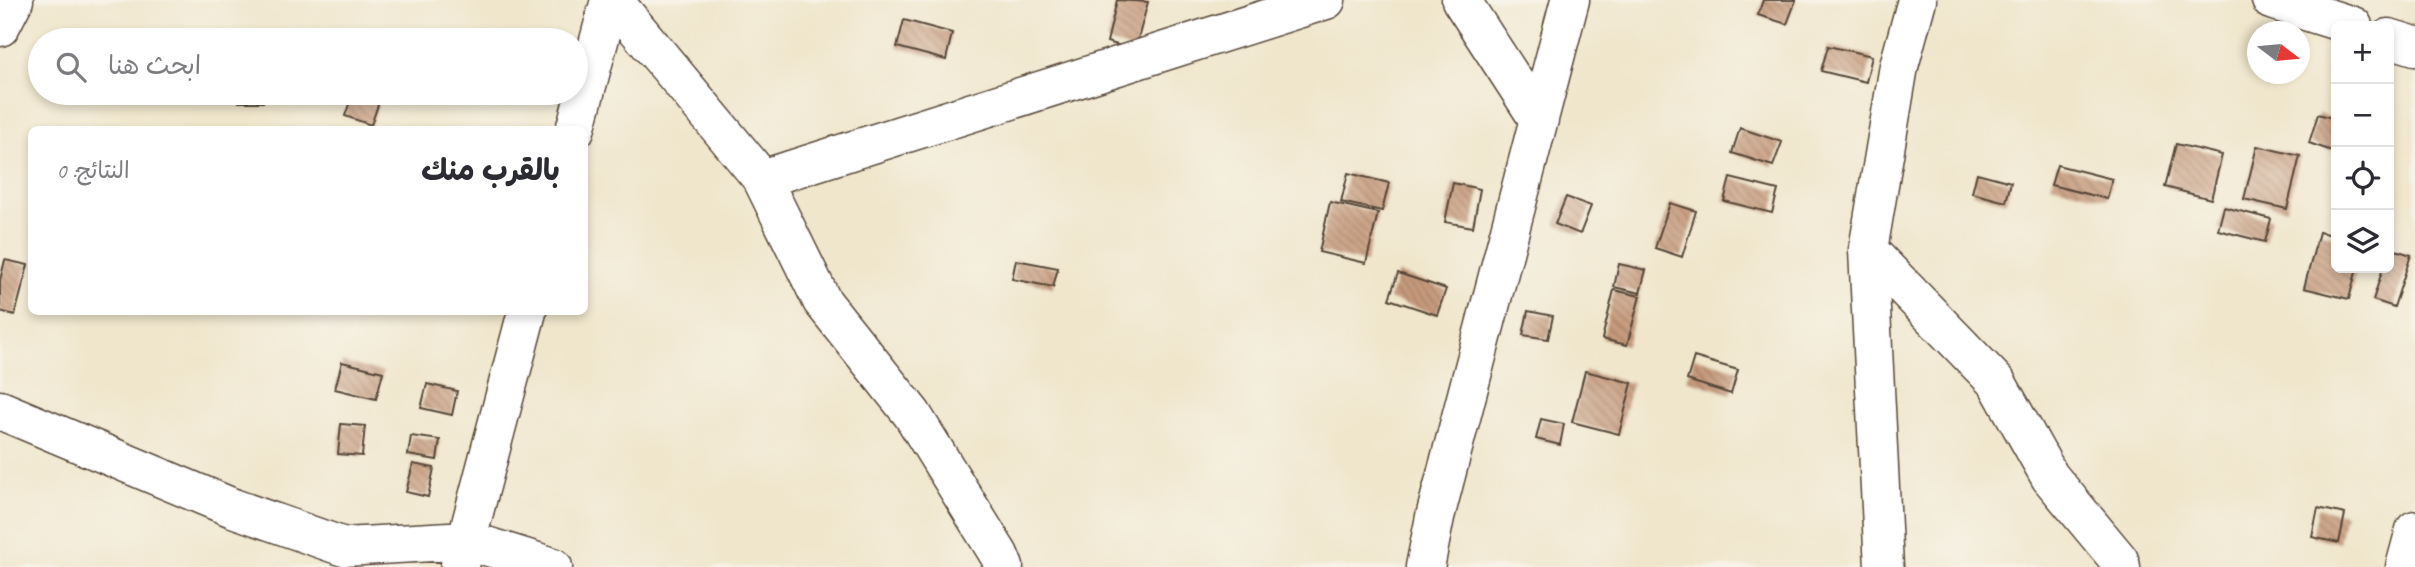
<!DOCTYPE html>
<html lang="ar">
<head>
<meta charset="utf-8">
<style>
	:root { --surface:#fff; --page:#f7f7f7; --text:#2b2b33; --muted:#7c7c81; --line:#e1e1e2 }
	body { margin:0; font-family:Caveat,"Playpen Sans Arabic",sans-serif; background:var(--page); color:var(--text); direction:rtl }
	.controls { position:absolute; right:21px; top:21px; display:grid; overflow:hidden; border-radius:10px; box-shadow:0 4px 10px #0003 }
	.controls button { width:63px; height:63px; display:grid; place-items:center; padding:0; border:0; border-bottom:2px solid var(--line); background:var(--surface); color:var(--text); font:35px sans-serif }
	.compass { position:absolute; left:2247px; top:21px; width:63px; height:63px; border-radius:50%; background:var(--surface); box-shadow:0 4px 10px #0003; rotate:106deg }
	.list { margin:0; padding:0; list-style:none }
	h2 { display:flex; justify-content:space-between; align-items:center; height:91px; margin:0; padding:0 28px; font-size:30px }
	h2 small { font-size:23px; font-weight:400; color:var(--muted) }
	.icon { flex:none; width:38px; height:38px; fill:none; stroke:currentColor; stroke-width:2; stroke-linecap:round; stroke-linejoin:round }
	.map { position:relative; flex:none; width:2415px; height:567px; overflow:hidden; direction:ltr }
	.search { position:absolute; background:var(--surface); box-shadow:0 4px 10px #0003; left:28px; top:28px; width:560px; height:77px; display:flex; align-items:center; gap:18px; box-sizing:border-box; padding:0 24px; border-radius:38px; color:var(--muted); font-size:26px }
	.panel { position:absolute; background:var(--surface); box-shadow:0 4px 10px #0003; left:28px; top:126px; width:560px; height:189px; border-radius:10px; direction:rtl }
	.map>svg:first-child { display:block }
	.building { fill:url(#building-back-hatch) }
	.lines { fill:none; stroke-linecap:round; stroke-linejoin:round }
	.street-casing { stroke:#564638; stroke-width:41 }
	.street { stroke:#fff; stroke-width:38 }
</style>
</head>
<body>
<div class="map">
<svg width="2415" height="567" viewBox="0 0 2415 567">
	<defs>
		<pattern id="building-back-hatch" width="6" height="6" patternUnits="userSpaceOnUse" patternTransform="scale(1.75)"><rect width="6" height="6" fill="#c69a7c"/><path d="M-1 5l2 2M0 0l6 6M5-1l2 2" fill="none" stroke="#a27e65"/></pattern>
	</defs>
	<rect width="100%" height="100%" fill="#f7f3e8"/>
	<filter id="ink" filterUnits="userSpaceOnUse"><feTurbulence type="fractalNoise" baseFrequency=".0143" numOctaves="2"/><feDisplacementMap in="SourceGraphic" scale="14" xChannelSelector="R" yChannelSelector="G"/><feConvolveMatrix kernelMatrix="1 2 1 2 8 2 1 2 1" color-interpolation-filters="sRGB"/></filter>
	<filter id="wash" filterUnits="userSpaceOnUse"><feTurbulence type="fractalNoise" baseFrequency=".00686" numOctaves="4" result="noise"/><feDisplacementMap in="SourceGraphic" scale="28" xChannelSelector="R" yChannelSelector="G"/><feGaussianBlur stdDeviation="1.57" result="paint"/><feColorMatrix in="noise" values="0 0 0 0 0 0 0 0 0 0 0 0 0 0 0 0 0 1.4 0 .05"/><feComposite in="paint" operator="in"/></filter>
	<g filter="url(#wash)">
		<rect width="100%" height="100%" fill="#f0e6cc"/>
		<g id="blocks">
			<path class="building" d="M1117 0 1148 2 1135 50 1107 42Z
				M1763 0H1796L1787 24 1758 15Z
				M904 20 952 33 946 60 897 47Z
				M1828 46 1872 56 1866 82 1821 71Z
				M239 93H263V102H239Z
				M353 93 379 102 371 125 345 116Z
				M2318 114 2336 119V138L2332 151 2309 143Z
				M1740 128 1782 142 1773 166 1732 153Z
				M2176 144 2222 155 2211 199 2165 187Z
				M2257 146 2300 156 2287 209 2244 199Z
				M2057 165 2112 179 2107 199 2051 185Z
				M1348 173 1389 183 1382 211 1341 202Z
				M1977 173 2011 182 2006 202 1972 193Z
				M1730 178 1778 190 1772 213 1724 201Z
				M1453 183 1480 189 1473 227 1445 222Z
				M1566 197 1591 206 1580 234 1555 224Z
				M1330 202 1378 213 1366 263 1319 252Z
				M1670 203 1696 211 1682 257 1655 248Z
				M2224 207 2271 219 2265 242 2218 230Z
				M2319 232 2336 236V268H2357L2349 299 2304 288Z
				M2389 248 2411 255 2394 307 2373 300 2383 268H2389Z
				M5 260 28 265 15 315 0 311V280Z
				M1016 260 1058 268 1053 287 1012 279Z
				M1619 264 1646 270 1640 293 1614 287Z
				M1398 273 1446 289 1437 315 1389 299Z
				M1614 290 1640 296 1627 345 1602 339Z
				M1528 311 1553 316 1548 339 1523 335Z
				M1694 357 1738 370 1731 394 1687 380Z
				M342 362 383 372 376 399 335 389Z
				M1585 371 1632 383 1619 434 1572 422Z
				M427 384 457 391 452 415 421 408Z
				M1541 419 1564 424 1560 445 1536 439Z
				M341 424 365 426 362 456 338 454Z
				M411 436 440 440 437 460 408 455Z
				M413 464 434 468 428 497 406 492Z
				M2318 508 2345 514 2339 543 2312 537Z"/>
		</g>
	</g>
	<g filter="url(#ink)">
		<use href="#blocks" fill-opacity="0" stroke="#564638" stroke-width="2"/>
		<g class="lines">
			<g class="street-casing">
				<path id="street" d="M613 0 762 179 822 301 912 414 999 555 1004 567
					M1461 0 1539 120
					M2271 0 2353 26
					M0 27 14 0
					M2389 38 2415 46
					M575 130 610 0
					M762 179 1326 0
					M1868 250 1997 383 2050 477 2119 560 2121 567
					M0 410 233 508 344 547 467 540 553 567
					M460 565 527 312
					M1425 567 1435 517 1570 0
					M1884 567 1868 250 1899 66 1917 0
					M2405 567 2415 530"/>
			</g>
			<use href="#street" class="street"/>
		</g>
	</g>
</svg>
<div class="controls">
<button>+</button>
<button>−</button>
<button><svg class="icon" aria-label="locate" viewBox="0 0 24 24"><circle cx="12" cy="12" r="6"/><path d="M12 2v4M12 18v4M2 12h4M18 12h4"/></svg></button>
<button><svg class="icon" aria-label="layers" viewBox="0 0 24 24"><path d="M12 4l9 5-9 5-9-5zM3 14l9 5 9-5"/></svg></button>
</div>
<svg class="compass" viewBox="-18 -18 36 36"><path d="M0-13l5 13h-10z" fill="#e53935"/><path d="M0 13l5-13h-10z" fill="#7c7c81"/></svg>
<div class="search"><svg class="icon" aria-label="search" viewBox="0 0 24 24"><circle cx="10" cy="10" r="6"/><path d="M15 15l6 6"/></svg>ابحث هنا</div>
<section class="panel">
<h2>بالقرب منك<small>النتائج: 0</small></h2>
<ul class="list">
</ul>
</section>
</div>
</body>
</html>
